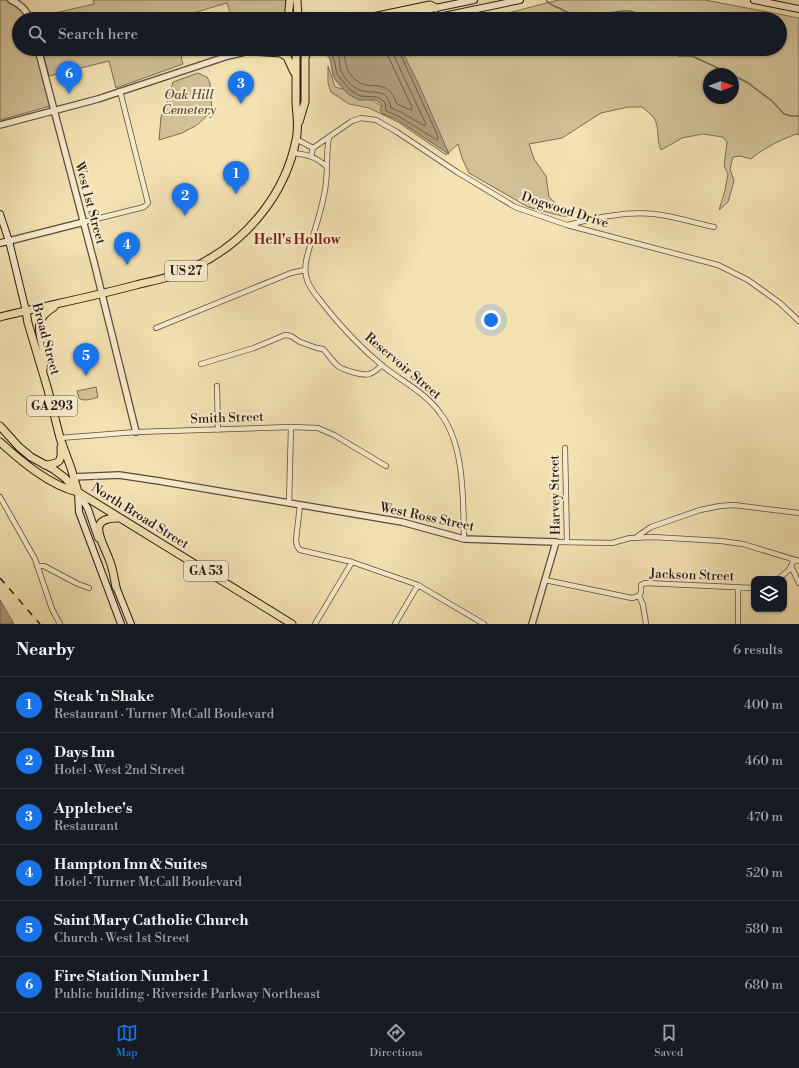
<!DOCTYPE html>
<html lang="en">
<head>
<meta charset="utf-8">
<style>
	:root { --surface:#171b24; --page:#242831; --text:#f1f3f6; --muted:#9ea1a6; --line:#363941; --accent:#1a73e8 }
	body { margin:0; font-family:"Libre Bodoni",serif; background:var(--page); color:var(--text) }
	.controls { position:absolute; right:12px; bottom:12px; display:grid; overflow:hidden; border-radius:8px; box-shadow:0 1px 3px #0004 }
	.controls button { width:36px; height:36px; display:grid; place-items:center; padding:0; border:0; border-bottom:1px solid var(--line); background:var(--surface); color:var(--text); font:20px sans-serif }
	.compass { position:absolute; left:703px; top:68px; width:36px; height:36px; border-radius:50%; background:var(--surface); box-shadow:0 1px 3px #0004; rotate:90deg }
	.you { position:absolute; left:491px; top:320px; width:14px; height:14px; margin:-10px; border:3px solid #fff; border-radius:50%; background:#1a73e8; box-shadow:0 0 0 6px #1a73e833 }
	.badge { display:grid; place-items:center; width:26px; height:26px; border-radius:50%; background:var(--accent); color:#fff; font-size:13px; font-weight:700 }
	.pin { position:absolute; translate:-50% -33px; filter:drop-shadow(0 1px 2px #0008) }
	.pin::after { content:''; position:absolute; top:21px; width:14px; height:12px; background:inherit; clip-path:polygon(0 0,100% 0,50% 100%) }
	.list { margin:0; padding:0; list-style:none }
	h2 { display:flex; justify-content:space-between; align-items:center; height:52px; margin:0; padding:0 16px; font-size:17px }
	h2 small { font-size:13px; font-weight:400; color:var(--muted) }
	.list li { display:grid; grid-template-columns:26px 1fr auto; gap:12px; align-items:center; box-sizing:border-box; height:56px; padding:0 16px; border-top:1px solid var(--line) }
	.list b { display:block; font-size:15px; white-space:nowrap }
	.list p { margin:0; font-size:13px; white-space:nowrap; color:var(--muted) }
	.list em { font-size:13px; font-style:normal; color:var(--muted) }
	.icon { flex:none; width:22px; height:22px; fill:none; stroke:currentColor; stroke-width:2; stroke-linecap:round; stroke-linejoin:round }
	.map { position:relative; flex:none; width:799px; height:624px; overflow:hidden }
	.search { position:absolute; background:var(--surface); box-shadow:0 1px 3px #0004; left:12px; right:12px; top:12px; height:44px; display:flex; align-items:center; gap:10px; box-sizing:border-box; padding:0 14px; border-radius:22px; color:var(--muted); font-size:15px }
	.sheet { height:388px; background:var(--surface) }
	nav { display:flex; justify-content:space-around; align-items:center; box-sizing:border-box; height:56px; border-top:1px solid var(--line); background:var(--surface); font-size:11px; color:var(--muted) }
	nav a { display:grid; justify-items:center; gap:2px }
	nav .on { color:var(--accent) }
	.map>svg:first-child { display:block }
	.green { fill:#d1c098; stroke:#7c6d56; fill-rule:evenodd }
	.water { fill:#ae9e7d; stroke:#786953 }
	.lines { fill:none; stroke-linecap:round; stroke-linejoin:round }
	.shore { stroke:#6a5c48; stroke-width:1 }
	.stream { stroke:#786953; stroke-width:1.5 }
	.minor-casing { stroke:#5a4c3b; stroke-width:6 }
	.tertiary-casing { stroke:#5a4c3b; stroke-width:8 }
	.secondary-casing { stroke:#271a13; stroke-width:8 }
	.primary-casing { stroke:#271a13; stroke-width:9 }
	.minor { stroke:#f8ecce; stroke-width:4.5 }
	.tertiary { stroke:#f8ecce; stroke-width:5.5 }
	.secondary { stroke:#f8ecce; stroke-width:6 }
	.primary { stroke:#f4e2b3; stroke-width:7 }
	.rail { stroke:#271a13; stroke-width:1.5; stroke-dasharray:7 7; stroke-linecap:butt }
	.labels { text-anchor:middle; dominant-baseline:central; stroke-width:4; stroke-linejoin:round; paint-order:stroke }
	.shield { fill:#f8ecce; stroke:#66594b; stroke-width:1 }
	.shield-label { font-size:12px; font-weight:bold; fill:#271a13 }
	.park-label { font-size:13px; font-style:italic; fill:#5a4c3b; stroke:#f8ecce }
	.street-label { font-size:13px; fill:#271a13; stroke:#f8ecce }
	.neighbourhood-label { font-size:14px; font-weight:bold; fill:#7a1f14; stroke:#f8ecce }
</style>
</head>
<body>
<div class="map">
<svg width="799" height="624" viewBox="0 0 799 624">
	<rect width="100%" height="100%" fill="#f4e2b3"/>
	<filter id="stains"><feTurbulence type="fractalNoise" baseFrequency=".005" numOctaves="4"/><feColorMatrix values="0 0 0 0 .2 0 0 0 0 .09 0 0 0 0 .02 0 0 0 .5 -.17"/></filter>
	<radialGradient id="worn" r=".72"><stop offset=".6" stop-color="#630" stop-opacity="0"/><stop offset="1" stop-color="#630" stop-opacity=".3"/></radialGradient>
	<path class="green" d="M2 0C13 0 22 9 27 19H19V49H35L50 106 0 120V1Z
		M93 0H288L287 19H232L227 3 193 13 194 19 33 18 94 4Z
		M558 0H705L799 18V135L796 134C779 141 765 147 751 159L740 156 733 157 730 169 734 181 728 202 719 210 725 190 728 174 724 166 727 142 723 137 703 134 682 138 661 150C656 139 660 128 654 118 651 114 646 110 642 107H628L601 113 562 138 529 144 534 159 546 176 549 197 565 212 575 217 562 216 528 207 469 173 462 158 458 144 446 155 398 122 369 108 349 104 331 92 328 83V66L335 87 363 94 384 108 393 51 406 52 411 49H780V19H485ZM709 74H733V98H709Z
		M42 49H185L184 54 181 57 183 64 116 88 109 61 49 76Z
		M198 73 207 77 210 83 212 111 197 125 182 133 159 140 161 117 167 102 173 82Z
		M96 387 98 397C92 399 84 402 79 398L77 391Z"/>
	<path class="water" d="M327 49H401L418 83 449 154 396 119 383 114 380 110 382 105 376 100H359L348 94 336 81 333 76 330 59 326 54Z
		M0 600 14 624H0Z"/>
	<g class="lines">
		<path class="shore" d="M331 49V54L334 59 337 74 350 90 360 96 377 97 385 102 386 111 398 116 437 140 438 138 437 134 398 49
			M336 49C336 53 338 54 339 58 340 63 339 68 342 73 345 80 355 90 363 91 378 94 387 88 391 108L401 112 425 126 426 124 393 54V49
			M342 49C348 63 343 70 357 81 371 92 387 76 397 104L411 110 412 107 388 56 387 49"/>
		<path class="stream" d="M546 0C550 5 554 6 559 8 569 14 578 17 589 17 609 16 628 2 646 19
			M664 49 679 56H692L731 74
			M733 75 748 83 772 101 784 114 791 116H799"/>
		<g class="minor-casing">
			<path id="minor" d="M329 137C326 152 328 166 326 182 324 204 316 225 310 246 307 256 304 266 306 276 308 287 317 296 323 304 341 327 362 349 384 367 403 382 426 393 440 413 465 445 463 500 464 539
				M296 139 313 148 311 156
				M313 148 352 121 361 118 376 120 397 132 457 172 515 207 567 225 718 265 748 280 780 303 799 321
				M292 153C306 154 316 157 326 166
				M84 222 144 207 148 203 120 91
				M568 225C595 218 626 211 654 214 674 216 694 223 714 227
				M156 328 291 273 305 270
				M201 364 254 348 285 335 291 336 300 342 317 348 323 349C328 354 332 361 338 366 343 370 363 376 369 374 374 373 378 369 382 365
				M217 386 218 430
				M60 438 136 432 291 427 318 428 334 435 386 466
				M565 448 567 542
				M0 497 35 559 52 609 60 624
				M289 503 291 427
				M300 505 296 540 297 546 300 550 352 562 418 585 484 624
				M635 538 651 527 700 510 720 506 734 505 799 513
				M556 542 612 543 630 538 653 537 721 541 743 544 799 561
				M37 566H44L78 584 89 588
				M791 566 799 583
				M778 579 789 570 794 560
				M545 580 632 598 639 596 641 592V585L645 583 754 588
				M639 596 643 605 646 624
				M315 624 352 562
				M395 624 418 585
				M738 624V588"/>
		</g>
		<g class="tertiary-casing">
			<path id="tertiary" d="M11 0C20 4 26 9 30 19
				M38 49 94 262 136 432
				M0 125 98 99 228 56 253 50
				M9 241 84 222
				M73 477 119 475 159 481 402 522 464 539 556 542 532 624"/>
		</g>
		<g class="secondary-casing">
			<path id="secondary" d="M754 0 799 9
				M382 19 474 0
				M429 19 520 0
				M0 214 9 241 26 311
				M0 243 9 241
				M78 492 88 509 98 538
				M78 493 79 512 121 624
				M115 584 131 624"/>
		</g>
		<g class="primary-casing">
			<path id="primary" d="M297 0 298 19
				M288 19 290 0
				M363 19 430 5 436 8
				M249 51 281 53 287 57 294 72
				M299 122 305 102V58L308 49
				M26 311 28 323 48 390 60 438 71 468 78 492
				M0 317C45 306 91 297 136 285 156 280 178 276 196 266 246 242 285 195 296 140 299 128 297 115 296 104 296 85 296 67 296 49
				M43 369C44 364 45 359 44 354 41 332 31 321 54 307
				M0 426 19 447 31 457 53 469 65 478 76 490
				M0 442C21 461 50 486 78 492L292 624
				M45 465C60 464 62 461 61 447
				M116 587C114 578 113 568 109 559 102 540 85 517 120 518"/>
		</g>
		<use href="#minor" class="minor"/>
		<use href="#tertiary" class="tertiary"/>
		<use href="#secondary" class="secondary"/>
		<use href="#primary" class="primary"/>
		<path class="rail" d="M0 578 40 624"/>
	</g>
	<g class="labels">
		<g class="shield">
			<rect x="165" y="261" width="42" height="20" rx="3"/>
			<rect x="27" y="396" width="50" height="20" rx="3"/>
			<rect x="184" y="561" width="44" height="20" rx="3"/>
		</g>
		<g class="shield-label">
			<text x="186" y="271">US 27</text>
			<text x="52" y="406">GA 293</text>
			<text x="206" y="571">GA 53</text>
		</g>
		<g class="park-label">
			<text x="189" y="95">Oak Hill<tspan x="189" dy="15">Cemetery</tspan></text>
		</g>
		<g class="street-label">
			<text transform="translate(90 203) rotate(75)">West 1st Street</text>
			<text transform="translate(565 210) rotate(18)">Dogwood Drive</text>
			<text transform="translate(46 339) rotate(75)">Broad Street</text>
			<text transform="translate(403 366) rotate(40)">Reservoir Street</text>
			<text transform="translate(227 418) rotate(-2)">Smith Street</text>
			<text transform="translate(555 495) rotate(-91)">Harvey Street</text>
			<text transform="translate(140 516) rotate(32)">North Broad Street</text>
			<text transform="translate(427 517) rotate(12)">West Ross Street</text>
			<text transform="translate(692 575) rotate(2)">Jackson Street</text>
		</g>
		<g class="neighbourhood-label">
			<text x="297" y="240">Hell's Hollow</text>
		</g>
	</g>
	<rect width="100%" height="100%" filter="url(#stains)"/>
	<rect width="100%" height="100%" fill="url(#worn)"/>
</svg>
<div class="controls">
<button><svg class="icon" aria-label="layers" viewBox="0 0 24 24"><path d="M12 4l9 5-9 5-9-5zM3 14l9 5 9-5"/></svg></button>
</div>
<svg class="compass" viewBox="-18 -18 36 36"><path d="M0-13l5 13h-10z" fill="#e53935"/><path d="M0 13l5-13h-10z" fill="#9ea1a6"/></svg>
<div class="you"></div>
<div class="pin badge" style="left:236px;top:194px">1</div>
<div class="pin badge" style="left:185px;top:216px">2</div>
<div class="pin badge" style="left:241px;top:104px">3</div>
<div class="pin badge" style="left:127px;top:265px">4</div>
<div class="pin badge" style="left:86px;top:376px">5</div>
<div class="pin badge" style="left:69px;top:94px">6</div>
<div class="search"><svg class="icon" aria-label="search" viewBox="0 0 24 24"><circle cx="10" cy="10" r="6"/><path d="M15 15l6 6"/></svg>Search here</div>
</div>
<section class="sheet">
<h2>Nearby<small>6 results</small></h2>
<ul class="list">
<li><span class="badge">1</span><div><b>Steak 'n Shake</b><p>Restaurant · Turner McCall Boulevard</p></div><em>400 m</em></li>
<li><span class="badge">2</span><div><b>Days Inn</b><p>Hotel · West 2nd Street</p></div><em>460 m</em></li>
<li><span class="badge">3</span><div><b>Applebee's</b><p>Restaurant</p></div><em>470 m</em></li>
<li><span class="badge">4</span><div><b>Hampton Inn &amp; Suites</b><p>Hotel · Turner McCall Boulevard</p></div><em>520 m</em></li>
<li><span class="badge">5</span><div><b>Saint Mary Catholic Church</b><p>Church · West 1st Street</p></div><em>580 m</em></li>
<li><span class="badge">6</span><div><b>Fire Station Number 1</b><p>Public building · Riverside Parkway Northeast</p></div><em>680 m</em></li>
</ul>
</section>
<nav>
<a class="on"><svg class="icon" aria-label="map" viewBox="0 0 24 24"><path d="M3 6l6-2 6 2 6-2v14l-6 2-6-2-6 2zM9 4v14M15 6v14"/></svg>Map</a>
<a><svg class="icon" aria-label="directions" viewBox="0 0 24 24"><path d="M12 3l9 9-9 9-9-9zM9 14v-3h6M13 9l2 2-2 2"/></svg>Directions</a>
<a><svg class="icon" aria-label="saved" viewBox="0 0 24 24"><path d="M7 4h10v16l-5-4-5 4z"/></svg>Saved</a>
</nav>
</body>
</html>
